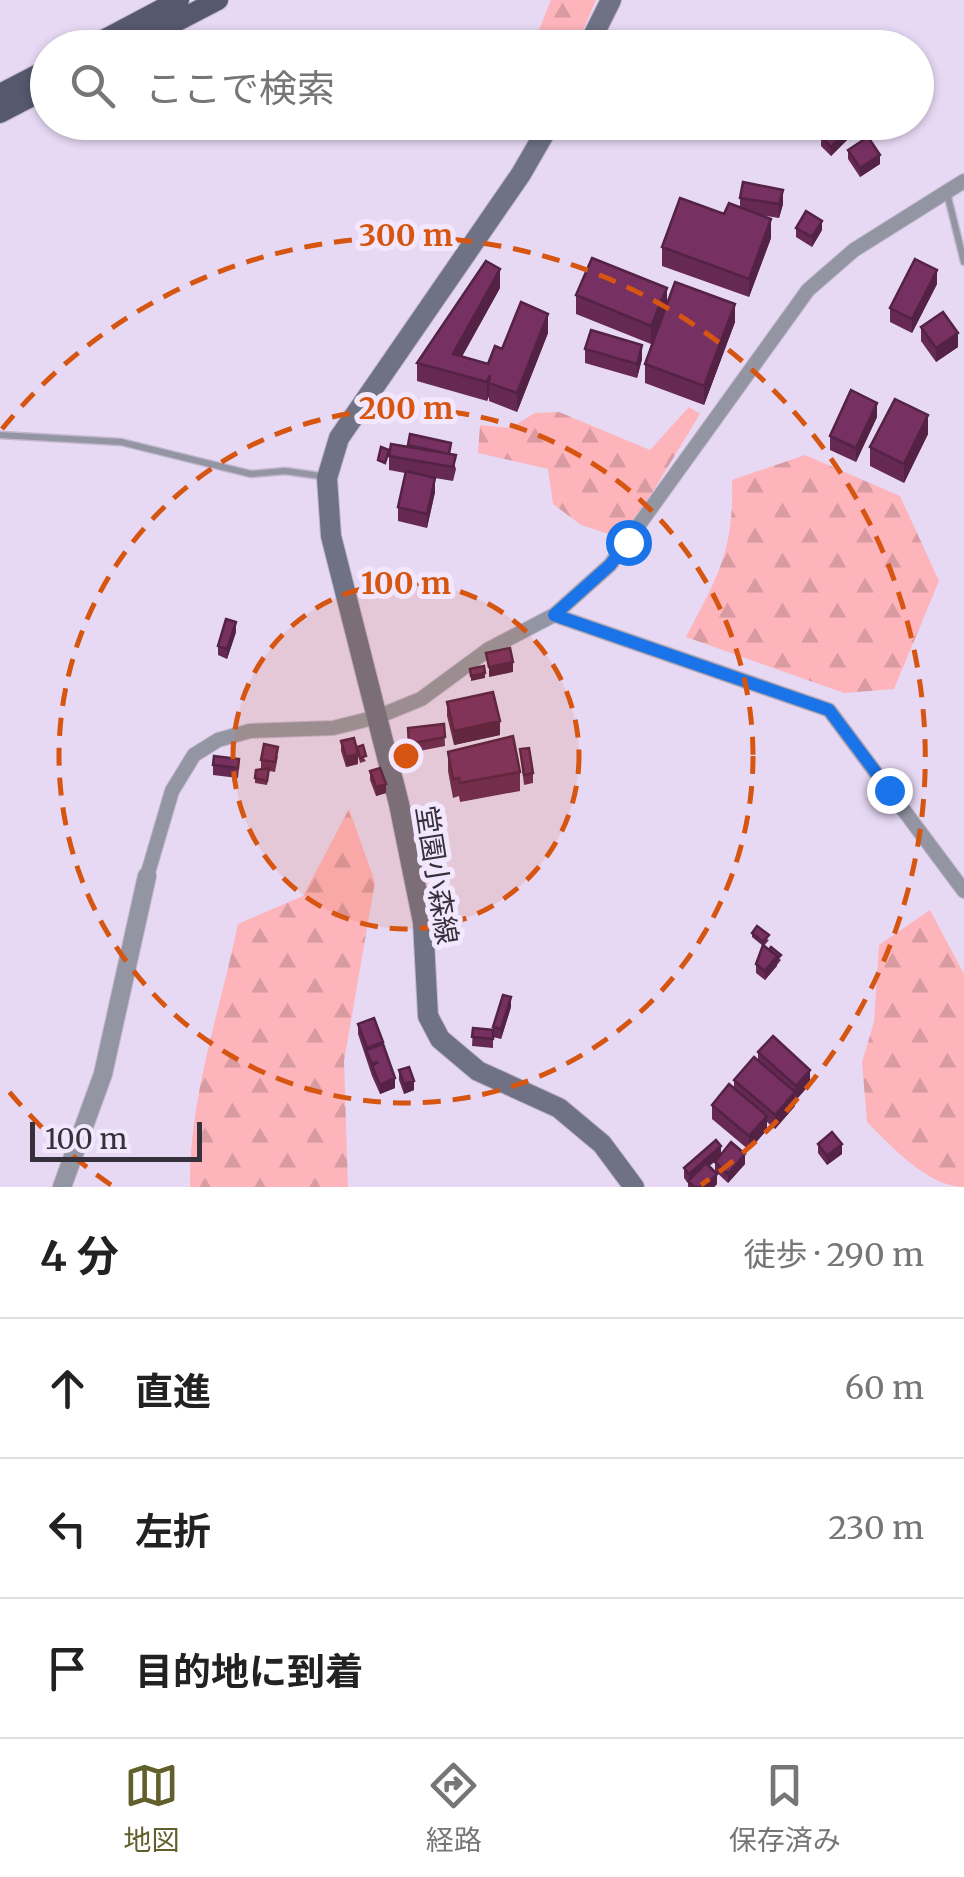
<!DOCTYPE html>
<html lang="ja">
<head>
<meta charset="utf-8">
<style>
	:root { --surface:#fff; --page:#f2f2f2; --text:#222; --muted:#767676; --line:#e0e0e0; --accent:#615f2c }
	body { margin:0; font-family:Merriweather,"Noto Sans JP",serif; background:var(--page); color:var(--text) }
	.scale { position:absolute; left:30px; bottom:25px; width:172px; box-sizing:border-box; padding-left:10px; border:5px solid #35303a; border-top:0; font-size:28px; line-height:35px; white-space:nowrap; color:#35303a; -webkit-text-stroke:8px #f3e7fd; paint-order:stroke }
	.stop { position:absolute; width:30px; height:30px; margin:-22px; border:8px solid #1a73e8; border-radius:50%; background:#fff }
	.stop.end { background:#1a73e8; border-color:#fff; box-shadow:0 2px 10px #0008 }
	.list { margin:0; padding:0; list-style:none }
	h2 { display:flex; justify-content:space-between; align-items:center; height:130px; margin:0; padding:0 40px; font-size:42px }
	h2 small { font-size:32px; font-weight:400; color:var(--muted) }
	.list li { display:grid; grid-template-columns:65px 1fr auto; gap:30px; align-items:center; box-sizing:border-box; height:140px; padding:0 40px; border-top:2px solid var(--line) }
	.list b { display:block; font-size:38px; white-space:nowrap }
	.list em { font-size:32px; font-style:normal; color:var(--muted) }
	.icon { flex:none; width:55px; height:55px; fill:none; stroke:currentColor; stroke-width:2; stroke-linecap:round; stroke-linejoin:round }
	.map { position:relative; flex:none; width:964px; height:1187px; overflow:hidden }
	.search { position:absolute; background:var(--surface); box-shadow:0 2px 8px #0004; left:30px; right:30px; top:30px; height:110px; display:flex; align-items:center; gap:25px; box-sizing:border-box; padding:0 35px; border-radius:55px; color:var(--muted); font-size:38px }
	.sheet { height:550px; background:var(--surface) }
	nav { display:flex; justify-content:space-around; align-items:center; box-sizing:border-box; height:140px; border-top:2px solid var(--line); background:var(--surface); font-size:28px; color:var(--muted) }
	nav a { display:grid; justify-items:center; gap:5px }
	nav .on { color:var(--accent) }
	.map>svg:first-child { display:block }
	.forest { fill:url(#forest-firs) }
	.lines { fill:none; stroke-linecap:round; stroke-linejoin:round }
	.service-casing { stroke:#c3b7cf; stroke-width:9 }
	.minor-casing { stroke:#c3b7cf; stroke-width:16 }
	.tertiary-casing { stroke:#c3b7cf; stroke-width:20 }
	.secondary-casing { stroke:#c3b7cf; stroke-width:22 }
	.primary-casing { stroke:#c3b7cf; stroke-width:22 }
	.service { stroke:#9396a2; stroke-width:6 }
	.minor { stroke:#9396a2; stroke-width:14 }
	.tertiary { stroke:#9396a2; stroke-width:18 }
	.secondary { stroke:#6f7284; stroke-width:20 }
	.primary { stroke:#56596e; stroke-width:20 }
	.wall { fill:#652953 }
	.shaded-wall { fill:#532244 }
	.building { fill:#763061; stroke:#532244; stroke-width:2.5 }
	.route { stroke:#1a73e8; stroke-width:12 }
	.ring { fill:none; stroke:#d65511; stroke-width:5; stroke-dasharray:18 12 }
	.labels { text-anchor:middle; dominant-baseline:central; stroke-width:10; stroke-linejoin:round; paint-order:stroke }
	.street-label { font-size:28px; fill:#35303a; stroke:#f3e7fd }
	.centre { fill:#d65511; stroke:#f3e7fd; stroke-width:5 }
	.ring-label { font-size:30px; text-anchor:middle; font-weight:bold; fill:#d65511; stroke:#f3e7fd; stroke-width:10; stroke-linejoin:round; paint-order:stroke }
</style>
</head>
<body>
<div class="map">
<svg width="964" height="1187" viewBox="0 0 964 1187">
	<defs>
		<pattern id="forest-firs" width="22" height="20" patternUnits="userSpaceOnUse" patternTransform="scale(2.5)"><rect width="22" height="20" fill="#fdb4bb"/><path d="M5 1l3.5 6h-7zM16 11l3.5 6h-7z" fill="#d99ba2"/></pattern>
	</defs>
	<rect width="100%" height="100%" fill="#e7d9f4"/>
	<path class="forest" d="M551 0H596L576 47H546L537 35Z
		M689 407 700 414 624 539 581 525 553 504 548 469 478 453 480 425 510 428 535 413 559 412 650 450Z
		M805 455 900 496 939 581 894 689 844 693 686 637C718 576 734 551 732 480Z
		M349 809 375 882 344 1061 348 1187H190C189 1097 220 1011 238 924L303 896Z
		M930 910 964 974V1187C928 1187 891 1146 867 1122L862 1062 874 1022 879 945Z"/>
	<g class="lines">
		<g class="service-casing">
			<path id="service" d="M947 193 964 262
				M0 435 121 442 251 474 285 471 321 476"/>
		</g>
		<g class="minor-casing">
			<path id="minor" d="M554 615 829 710 964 891
				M147 876 172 791 194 755 218 740 250 731 333 728 377 717 421 699 489 649 554 615 610 565 808 290 854 250 964 181"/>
		</g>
		<g class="tertiary-casing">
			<path id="tertiary" d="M62 1187 103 1074 147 876"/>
		</g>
		<g class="secondary-casing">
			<path id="secondary" d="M587 48 611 0
				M551 122 521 174 339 438 327 478 331 536 399 804 423 922 428 1016 440 1039 478 1071 559 1108 602 1144 634 1187"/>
		</g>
		<g class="primary-casing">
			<path id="primary" d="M88 48 179 0
				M126 48 218 0
				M0 94 48 69
				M0 113 48 88"/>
		</g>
		<use href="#service" class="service"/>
		<use href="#minor" class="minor"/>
		<use href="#tertiary" class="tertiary"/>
		<use href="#secondary" class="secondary"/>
		<use href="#primary" class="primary"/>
	</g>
	<path class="wall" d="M852 135 831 156 821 146V136Z
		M848 150 880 164 860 177 848 159Z
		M740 198 783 204 779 218 761 215 771 238 749 297 662 266V247L740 208Z
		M796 228 822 230 812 247 796 237Z
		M937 284 912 333 890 322V308Z
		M500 288 462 356 488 364 502 349 548 333 517 412 489 401V396L487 401 417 381V363Z
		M576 295 667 305 735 322 704 405 645 383V364L651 344 576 314Z
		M921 327 958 347 936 362 921 341Z
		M585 349 642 359 637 378 585 363Z
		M877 417 856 462 830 450V436Z
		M928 434 904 483 870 466V447Z
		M451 454 456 469 453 481 435 478V492L427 528 398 521V507L405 473 389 470V456Z
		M236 632 227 659 218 655V646Z
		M447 702 500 735 454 745 447 716Z
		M444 724 445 746 409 753 408 728Z
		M341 741 357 750 366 761 360 763 358 755V764L346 767 341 751Z
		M520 749 533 773V783L524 785Z
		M448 752 520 772V791L460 802 459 796 453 798 448 771Z
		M278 756 275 772 269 771 267 785 255 783V778L261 769V760Z
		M213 765 239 768 238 778 213 775Z
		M370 771 386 793 376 796 370 780Z
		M752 933 769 940 764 946 781 960 765 980 756 973V964L763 946 752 937Z
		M511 1007 501 1039 493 1037V1048L472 1046 473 1028 493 1030V1027Z
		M374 1018 395 1078V1088L380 1094 372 1076 358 1034V1024Z
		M758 1052 810 1084 796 1100 795 1099V1106L775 1129 767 1122V1130L749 1150 712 1119V1105L734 1088V1080L758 1061Z
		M399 1070 414 1090 404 1094 399 1080Z
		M818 1144 842 1154 827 1165 818 1153Z
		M721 1154 745 1164 728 1183 715 1171V1161L709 1166 717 1184 714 1187H688V1183L684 1178V1168Z"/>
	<path class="shaded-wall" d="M852 126V135L831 156V147Z
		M880 155V164L860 177V168Z
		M783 190V204L779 218V204Z
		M771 219V238L749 297V279Z
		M822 221V230L812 247V237Z
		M500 269V288L453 373V354Z
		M937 270V284L912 333V319Z
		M667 288V307L651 344V326Z
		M735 304V322L704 405V386Z
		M548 314V333L517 412V393Z
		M958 333V347L936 362V348Z
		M642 345V359L637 378V364Z
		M490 375 489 396 487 401V382Z
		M877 403V417L856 462V448Z
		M928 415V434L904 483V464Z
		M435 478V492L427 528V514Z
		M236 622V632L227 659V649Z
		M513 662V672L489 677V667Z
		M485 673V678L471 681V676Z
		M500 721V735L454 745V731Z
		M358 754V764L346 767V757Z
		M386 784V793L376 796V787Z
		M777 956V966L765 980V971Z
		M511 997V1007L501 1039V1029Z
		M810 1070V1084L796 1100V1086Z
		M395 1078V1088L380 1094V1085Z
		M414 1081V1090L404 1094V1084Z
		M795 1092V1106L775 1129V1115Z
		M767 1116V1130L749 1150V1136Z
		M842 1144V1154L827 1165V1156Z
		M721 1146V1156L689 1184V1174Z
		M745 1154V1164L728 1183V1174Z
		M717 1174V1184L714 1187H705Z"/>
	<path class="building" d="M835 122H849L852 126 831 147 821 136Z
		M868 137 880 155 860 168 848 150Z
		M743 182 783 190 779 204 740 198Z
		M680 198 724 214 729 203 771 219 749 279 662 247Z
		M806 211 822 221 812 237 796 228Z
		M592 258 667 288 651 326 576 295Z
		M915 259 937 270 912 319 890 308Z
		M486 261 500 269 453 354 488 364 495 346 502 349 521 302 548 314 517 393 489 383 490 375 487 382 417 363Z
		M675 282 735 304 704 386 645 364Z
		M943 312 958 333 936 348 921 327Z
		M591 330 642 345 637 364 585 349Z
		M851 390 877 403 856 448 830 436Z
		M895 399 928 415 904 464 870 447Z
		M410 434 451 443 449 454 408 445Z
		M391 444 456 455 453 467 389 456Z
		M381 447 389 450 385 463 378 460Z
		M406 471 435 478 427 514 398 507Z
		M226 619 236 622 227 649 218 646Z
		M510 648 513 662 489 667 486 653Z
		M484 666 485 673 471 676 470 669Z
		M493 692 500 721 454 731 447 702Z
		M444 724 445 737 409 744 408 728Z
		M513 736 520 772 460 783 459 778 453 779 448 752Z
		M354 738 358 754 346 757 341 741Z
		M264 744 278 747 275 762 261 760Z
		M363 745 366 756 360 758 357 747Z
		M529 748 533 773 524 775 520 749Z
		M214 756 239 759 238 768 213 765Z
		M269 768 267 781 255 778 256 770Z
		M380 768 386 784 376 787 370 771Z
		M757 926 769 935 763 942 752 933Z
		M763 945 777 956 765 971 756 964Z
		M771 947 781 955 777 959V956L769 950Z
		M503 995 511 997 501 1029 493 1027Z
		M374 1018 383 1042 367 1048 358 1024Z
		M473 1028 493 1030V1039L472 1037Z
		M773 1036 810 1070 796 1086 758 1052Z
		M383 1044 395 1078 380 1085 372 1066 378 1062 372 1064 366 1050Z
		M754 1057 795 1092 775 1115 734 1080Z
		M409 1067 414 1081 404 1084 399 1070Z
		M729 1084 767 1116 749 1136 712 1105Z
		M832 1132 842 1144 827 1156 818 1144Z
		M716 1140 721 1146 689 1174 684 1168Z
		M731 1142 745 1154 728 1174 715 1162Z
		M706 1163 717 1174 705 1187H694L688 1181Z"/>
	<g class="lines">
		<path class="route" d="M628 542 610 565 554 615 829 710 889 790"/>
	</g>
	<circle cx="406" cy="756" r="173" fill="#d65511" fill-opacity=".12"/>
	<g class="ring">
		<circle cx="406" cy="756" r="173"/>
		<circle cx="406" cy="756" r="347"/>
		<path d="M111 1185A520 520 0 0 1 2 1083M2 429A520 520 0 1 1 701 1185"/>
	</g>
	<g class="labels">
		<g class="street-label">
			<text transform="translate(437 875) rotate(81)">堂園小森線</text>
		</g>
	</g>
	<circle cx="406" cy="756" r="15" class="centre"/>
	<g class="ring-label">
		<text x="406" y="246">300 m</text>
		<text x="406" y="419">200 m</text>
		<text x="406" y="594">100 m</text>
	</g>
</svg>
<div class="scale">100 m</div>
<div class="stop" style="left:628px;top:542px"></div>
<div class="stop end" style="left:889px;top:790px"></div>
<div class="search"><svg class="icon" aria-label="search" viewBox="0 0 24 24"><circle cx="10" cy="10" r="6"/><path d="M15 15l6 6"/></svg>ここで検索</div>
</div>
<section class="sheet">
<h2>4 分<small>徒歩 · 290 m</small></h2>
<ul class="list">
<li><svg class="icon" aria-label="ahead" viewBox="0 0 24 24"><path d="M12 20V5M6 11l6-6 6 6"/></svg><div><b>直進</b></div><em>60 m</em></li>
<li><svg class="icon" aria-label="left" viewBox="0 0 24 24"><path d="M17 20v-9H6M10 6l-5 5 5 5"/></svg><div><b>左折</b></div><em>230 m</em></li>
<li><svg class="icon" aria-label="arrive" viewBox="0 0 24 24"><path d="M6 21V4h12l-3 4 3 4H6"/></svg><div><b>目的地に到着</b></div></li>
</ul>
</section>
<nav>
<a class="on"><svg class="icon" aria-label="map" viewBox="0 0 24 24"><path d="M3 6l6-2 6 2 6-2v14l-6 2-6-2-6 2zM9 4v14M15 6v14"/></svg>地図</a>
<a><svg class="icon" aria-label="directions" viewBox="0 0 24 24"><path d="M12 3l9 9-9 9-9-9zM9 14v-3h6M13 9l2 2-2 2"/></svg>経路</a>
<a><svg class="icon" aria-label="saved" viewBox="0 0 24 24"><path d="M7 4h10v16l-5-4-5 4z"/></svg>保存済み</a>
</nav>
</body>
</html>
